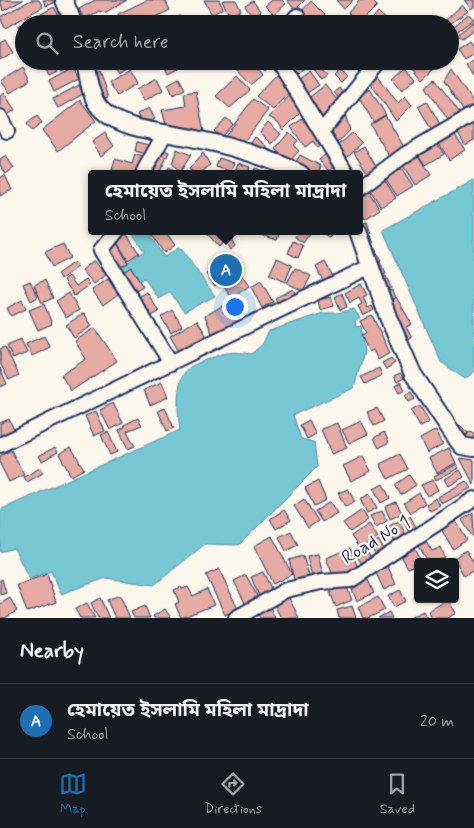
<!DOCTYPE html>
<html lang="en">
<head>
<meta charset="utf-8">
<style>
	:root { --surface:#171b24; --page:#20242c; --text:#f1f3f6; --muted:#9ea1a6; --line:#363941; --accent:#1f6fb2 }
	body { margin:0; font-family:Mynerve,"Noto Sans Bengali",sans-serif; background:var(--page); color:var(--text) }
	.controls { position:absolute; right:15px; bottom:15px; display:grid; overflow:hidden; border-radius:5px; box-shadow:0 1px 4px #0004 }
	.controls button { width:45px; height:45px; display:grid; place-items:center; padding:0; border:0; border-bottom:1px solid var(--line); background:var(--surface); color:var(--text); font:25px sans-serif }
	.you { position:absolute; left:234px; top:306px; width:18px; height:18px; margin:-12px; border:4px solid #fff; border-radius:50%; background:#1a73e8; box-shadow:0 0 0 8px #1a73e833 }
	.badge { display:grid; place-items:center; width:32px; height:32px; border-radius:50%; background:var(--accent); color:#fff; font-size:16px; font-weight:700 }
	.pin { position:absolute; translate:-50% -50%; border:2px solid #fff; box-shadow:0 1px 5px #0006 }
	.popup { position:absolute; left:88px; top:170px; width:275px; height:65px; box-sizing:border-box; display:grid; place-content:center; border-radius:5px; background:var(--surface); filter:drop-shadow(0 1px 4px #0005); font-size:16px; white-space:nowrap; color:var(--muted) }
	.popup b { font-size:19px; color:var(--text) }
	.popup::after { content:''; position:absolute; left:50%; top:100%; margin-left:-10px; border:10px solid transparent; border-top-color:var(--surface) }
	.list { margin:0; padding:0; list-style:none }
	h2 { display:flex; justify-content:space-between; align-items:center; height:65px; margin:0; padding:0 20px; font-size:21px }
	h2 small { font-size:16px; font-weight:400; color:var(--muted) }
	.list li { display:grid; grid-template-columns:32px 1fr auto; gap:15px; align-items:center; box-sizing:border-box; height:75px; padding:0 20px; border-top:1px solid var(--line) }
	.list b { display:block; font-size:19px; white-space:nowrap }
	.list p { margin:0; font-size:16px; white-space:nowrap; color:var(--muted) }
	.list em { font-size:16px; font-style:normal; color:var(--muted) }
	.icon { flex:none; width:28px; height:28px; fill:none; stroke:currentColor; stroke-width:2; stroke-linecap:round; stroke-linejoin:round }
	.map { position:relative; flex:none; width:474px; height:618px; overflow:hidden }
	.search { position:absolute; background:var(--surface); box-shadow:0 1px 4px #0004; left:15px; right:15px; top:15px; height:55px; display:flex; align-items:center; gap:12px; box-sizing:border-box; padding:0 18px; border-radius:28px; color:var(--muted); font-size:19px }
	.sheet { height:140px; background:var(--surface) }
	nav { display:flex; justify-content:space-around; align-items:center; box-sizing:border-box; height:70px; border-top:1px solid var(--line); background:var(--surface); font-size:14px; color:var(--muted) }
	nav a { display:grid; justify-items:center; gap:2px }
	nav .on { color:var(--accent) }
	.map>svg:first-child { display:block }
	.water { fill:#78c7d4; stroke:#538aa5 }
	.building { fill:#e5aba4; stroke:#1b2f5e }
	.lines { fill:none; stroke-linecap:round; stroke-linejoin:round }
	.minor-casing { stroke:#1b2f5e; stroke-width:18 }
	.tertiary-casing { stroke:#1b2f5e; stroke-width:20 }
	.minor { stroke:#fbf7ec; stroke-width:14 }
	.tertiary { stroke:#fbf7ec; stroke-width:16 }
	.labels { text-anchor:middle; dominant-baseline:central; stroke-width:4.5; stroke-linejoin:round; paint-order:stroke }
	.street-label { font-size:19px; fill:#1b2f5e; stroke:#fbf7ec }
</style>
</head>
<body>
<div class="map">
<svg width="474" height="618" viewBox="0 0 474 618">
	<rect width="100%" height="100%" fill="#fbf7ec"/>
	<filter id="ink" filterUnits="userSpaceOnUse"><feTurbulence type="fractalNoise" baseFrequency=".02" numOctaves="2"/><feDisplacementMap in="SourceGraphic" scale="10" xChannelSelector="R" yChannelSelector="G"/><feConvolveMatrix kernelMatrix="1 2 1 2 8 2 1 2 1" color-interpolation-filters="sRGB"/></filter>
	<g filter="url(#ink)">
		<path class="water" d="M474 180V372L465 379 441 362 383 230Z
			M131 231H147L164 257 178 248 182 250 215 296 184 312 170 292 159 299 144 278 130 287 114 263 115 242 128 262 144 251Z
			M354 309 360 318 355 320 356 327 361 326 364 352 354 388 293 415 301 439 314 442 317 467 239 545 205 544 154 585 106 578 61 594 51 571 29 579 14 548 0 552V510L180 430C178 414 175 387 185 372 190 365 201 362 209 359 224 352 234 351 251 354L262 345 269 331 323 313H338Z"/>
		<path class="building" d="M0 0H23L3 11Z
			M31 0H39L43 7 5 28 0 17Z
			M43 0H53L54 3 46 6Z
			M95 0H127L104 13 99 11 84 19 79 9Z
			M147 0H165L170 10 142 24H122L118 14Z
			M204 0H219L223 8 212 15Z
			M225 0H236L241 10 230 16 222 1Z
			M272 0H282L286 4 274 15 265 6Z
			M287 0H305L295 10Z
			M336 0H353L344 9Z
			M360 0H371L377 6 359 24 348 13Z
			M464 0H474V7L471 9Z
			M253 1 261 12 253 18 245 6Z
			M311 1 334 24H311L300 13Z
			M462 5 468 11 450 24 445 21Z
			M54 7 59 16 46 23 41 14Z
			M378 12 391 24H368Z
			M468 14 474 19 455 33 451 29Z
			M180 16 184 24H170L169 22Z
			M265 17 270 24H258L256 21Z
			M434 17 440 24H427Z
			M474 21V30L462 39 457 35Z
			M26 22 27 24H24V37L18 26Z
			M5 39 13 52 0 60V42Z
			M469 41 474 48V53L464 59 457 49Z
			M472 60 474 63 473 76 466 64Z
			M59 61H72L74 65 61 72 56 63Z
			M110 61H124L127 67 117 73Z
			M162 61H175L178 68 168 73Z
			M226 61H241L243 64 231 70Z
			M248 61H253L263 75 251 85 238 71Z
			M260 61H275L265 71Z
			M291 61H310L297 74 288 64Z
			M319 61H336L330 70Z
			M347 61H370L360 73Z
			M419 61H443L423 79 413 67Z
			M53 64 57 72 49 76 45 68Z
			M318 65 327 76 321 80 313 69Z
			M23 67 30 80 10 93 1 81Z
			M406 67 416 78 402 90 393 79Z
			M73 68 79 79 54 92 49 81Z
			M130 69 138 83 117 96 108 82Z
			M451 69 474 103V110L466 115 444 81Z
			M99 70 108 98 100 101 91 72Z
			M281 70 291 90 273 110 256 96Z
			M340 70 347 77 341 83 334 76Z
			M309 71 319 85 306 94 296 81Z
			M377 75 398 103 405 96 412 105 396 121 371 84Z
			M237 76 250 90 230 108 216 96Z
			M157 78 163 90 144 101 137 89Z
			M179 78 185 89 173 95 168 84Z
			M435 79 462 116 450 123 426 87Z
			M79 85 83 94 58 108 53 99Z
			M325 85 341 105 321 120 306 100Z
			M339 88 347 99 342 103 334 92Z
			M370 89 386 115 374 123 358 96Z
			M196 91 204 132H168L162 110 186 106 184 93Z
			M294 91 305 108 283 130 278 122 269 117Z
			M4 93 15 110 5 117 0 109V96Z
			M253 99 268 110 239 148 224 138Z
			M80 100 96 121 58 151 42 130Z
			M427 101 441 126 432 131 418 106Z
			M149 108 155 119 143 125 137 114Z
			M345 114 350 130 338 143 330 132Z
			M385 115 407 152 392 161 370 124Z
			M37 116 42 123 32 131 27 124Z
			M305 117 324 143 317 148 313 141 305 147 291 127Z
			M226 118 233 124 221 137 214 131Z
			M474 118V140L465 145 456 129Z
			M268 122 281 134 272 144 260 132Z
			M452 130 465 150 449 160 437 140Z
			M289 132 298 141 293 145 299 151 289 162 275 149Z
			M105 133 114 146 101 156 92 142Z
			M352 133 362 143 347 157 338 146Z
			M255 137 266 145 271 159 245 152Z
			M137 142 149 145 146 154 135 151Z
			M436 142 444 154 426 165 418 153Z
			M364 146 380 173 371 178 354 152Z
			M161 148 169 152 159 174H156L150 171Z
			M177 149 191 155 180 172 172 163Z
			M329 151 339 163 329 171 319 160Z
			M203 153 210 165 200 174H195L189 169Z
			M418 154 431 175 415 185 402 164Z
			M135 155 144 157 140 174H111L115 159 132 164Z
			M300 155 321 166 317 174H311L294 165Z
			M6 156 14 168 6 174 0 165V160Z
			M219 158 234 163 231 172 216 167Z
			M238 163 250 167 248 174H234Z
			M400 166 413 186 397 196 384 176Z
			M169 167 176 171 175 174H166Z
			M255 168 268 173V174H253Z
			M5 175 12 190 0 196V178Z
			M383 177 396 198 381 207 368 187Z
			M367 189 380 209 365 219 360 211V194Z
			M367 222 371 234 363 237 360 224Z
			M149 231H165L175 245 164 253Z
			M205 231H213L223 243 219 247Z
			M219 231H227L235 246 230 250Z
			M260 231H280L277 240 259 234Z
			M299 231 311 232 303 243 295 237Z
			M321 231H336L329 238Z
			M126 233 139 253 128 260 117 242Z
			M371 235 375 248 367 250 363 238Z
			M293 241 303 246 298 258 288 253Z
			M117 243 128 263 116 270 104 250Z
			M63 244 70 258 52 267 45 252Z
			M375 248 381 261 372 264 367 252Z
			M277 258 292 265 285 282 269 275Z
			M224 259 233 271 215 286 206 274Z
			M94 260 106 275 94 284 82 270Z
			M74 262 78 267 61 279 57 274Z
			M325 262 334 278 324 283 316 267Z
			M380 262 386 274 377 278 372 266Z
			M131 267 143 287 130 294 119 275Z
			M295 268 311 276 303 291 287 283Z
			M239 272 249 286 232 298 222 284Z
			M69 276 76 286 86 279 90 285 74 296 64 280Z
			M386 276 391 288 383 292 378 280Z
			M108 279 118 294 103 305 92 290Z
			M45 280 53 298 42 303 34 285Z
			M30 281 38 297 31 301 23 284Z
			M261 281 273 302 262 308 251 287Z
			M361 284 367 295 363 297 368 308 372 306 374 310 363 316 358 306 362 304 359 298 350 303 345 293Z
			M293 289 297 296 279 305 275 298Z
			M392 290 395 298 387 301 384 293Z
			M147 292 159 312 146 319 135 299Z
			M69 293 79 310 66 318 56 301Z
			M342 293 347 307 340 310 335 297Z
			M331 297 334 306 320 310 318 300Z
			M396 297 412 324 406 327 412 338 405 342 399 322 388 302Z
			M234 299 244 319 213 336 205 316Z
			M22 300 26 309 11 316 7 308Z
			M44 304 52 324 38 330 29 310Z
			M172 310 182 326 171 333 161 317Z
			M84 313 92 326 74 338 66 325Z
			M372 315 390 353 378 360 373 350 369 352 361 335 366 333 360 321Z
			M197 320 209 340 182 357 170 336Z
			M95 328 117 361 71 391 61 375 86 359 75 341Z
			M44 336 50 347 32 356 26 344Z
			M21 339 27 353 13 359 7 346Z
			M5 347 19 375 9 380 0 363V349Z
			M391 358 395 363 386 369 382 363Z
			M0 368 7 384 0 387Z
			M379 368 382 375 365 384 361 377Z
			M400 373 404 378 397 382 394 376Z
			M162 382 168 397 150 405 144 390Z
			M401 382 405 390 399 393 395 386Z
			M411 392 415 399 409 402 405 395Z
			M113 403 123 423 110 430 100 410Z
			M420 406 429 422 420 427 411 411Z
			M165 408 174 428 167 431 158 411Z
			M377 408 384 421 374 426 367 412Z
			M96 411 105 431 94 436 85 416Z
			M138 418 142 425 127 431 135 446 128 449 119 430 125 427 124 425Z
			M9 419 16 434 0 441V423Z
			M309 420 316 434 307 439 300 425Z
			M361 421 368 434 349 443 342 430Z
			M337 423 347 448 331 454 321 429Z
			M460 425 468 433 462 439 454 431Z
			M436 430 443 444 427 453 420 439Z
			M108 432 117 452 110 455 101 435Z
			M384 432 389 442 379 448 374 438Z
			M469 432 474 433V442L464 440Z
			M55 447 58 452 42 461 39 456Z
			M71 447 84 469 71 476 59 454Z
			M449 448 456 463 437 473 429 458Z
			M11 450 24 475 9 482 0 464V456Z
			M400 454 408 469 388 479 380 464Z
			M363 456 371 471 351 481 343 466Z
			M460 458 474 460V485Z
			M457 464 459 468 436 480 434 476Z
			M40 468 43 473 27 482 24 477Z
			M460 470 464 477 449 486 445 479Z
			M409 475 416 485 401 495 395 485Z
			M433 480 438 490 427 496 421 485Z
			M318 481 326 500 314 506 305 488Z
			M466 481 471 488 442 504 438 497Z
			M383 484 390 498 381 503 374 489Z
			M348 489 355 502 345 507 338 493Z
			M419 493 425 503 411 513 404 503Z
			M370 494 377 508 367 513 360 499Z
			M436 498 440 506 430 511 426 504Z
			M304 499 318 521 308 528 294 506Z
			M330 502 337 513 322 522 315 511Z
			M396 502 402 513 390 519 385 507Z
			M284 510 291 520 276 529 270 519Z
			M362 510 368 520 350 532 343 523Z
			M382 511 387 521 376 527 370 516Z
			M473 513 474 535 472 536 462 520Z
			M410 516 417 529 409 533 403 519Z
			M399 521 407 537 395 543 387 527Z
			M456 521 467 540 453 549 441 529Z
			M369 524 378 537 360 550 351 536Z
			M291 531 298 545 286 551 279 537Z
			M272 536 292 574 273 584 254 546Z
			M425 539 432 551 441 547 445 557 435 562H428L418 543Z
			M379 540 386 554 377 559 370 545Z
			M413 544 422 561 408 568 399 552Z
			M350 548 359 570 335 580 326 558Z
			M366 549 373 563 363 567 356 553Z
			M466 550 474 563V570L464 576 454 558Z
			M318 554 323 575 312 577 307 556Z
			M303 556 310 579 295 583 289 560Z
			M387 565 396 584 384 590 375 571Z
			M219 569 238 609 225 615 206 575Z
			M263 572 272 590 259 596 251 577Z
			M47 574 56 602 27 612 17 585Z
			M246 575 260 601 247 607 234 581Z
			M2 579 6 593 0 595V580Z
			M368 580 374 593 357 601 351 587Z
			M346 585 352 600 336 607 330 592Z
			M181 587 182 589 188 587 193 596 207 589 214 605 181 618 175 604 179 602 174 590Z
			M400 590 406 601 394 607 388 596Z
			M287 594 299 618H281L273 602Z
			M120 595 130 618H115L107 600Z
			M378 597 385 610 368 618H363L358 607Z
			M10 598 17 611 5 618H0V604Z
			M100 598 109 618H98L91 603Z
			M448 600 456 613 448 618H432L428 611Z
			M87 603 95 618H80L75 609Z
			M269 605 275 618H260L256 611Z
			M145 606 150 618H134L131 612Z
			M352 606 356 618H339L337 610Z
			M165 609 171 618H154L153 616Z
			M423 611 427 618H411V617Z
			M389 612 392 618H378Z"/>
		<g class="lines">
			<g class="minor-casing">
				<path id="minor" d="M290 24 297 16
					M278 61 347 174
					M0 117 7 131
					M322 131 379 61
					M147 174 144 171 165 133
					M360 188 406 154 474 114
					M117 231 101 250 171 363
					M0 445 371 266
					M236 618 286 590 321 582 351 580 474 499"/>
			</g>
			<g class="tertiary-casing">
				<path id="tertiary" d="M64 0 74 24
					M85 61C88 76 90 97 100 108 119 131 169 132 196 139 230 146 271 158 301 174
					M358 231 388 317 413 374 458 441 462 446 474 448"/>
			</g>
			<use href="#minor" class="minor"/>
			<use href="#tertiary" class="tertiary"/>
		</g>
	</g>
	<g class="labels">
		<g class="street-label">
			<text transform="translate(376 540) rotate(-31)">Road No 1</text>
		</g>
	</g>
</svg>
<div class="controls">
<button><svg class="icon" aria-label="layers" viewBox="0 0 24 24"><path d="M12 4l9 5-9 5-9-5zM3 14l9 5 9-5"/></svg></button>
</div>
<div class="you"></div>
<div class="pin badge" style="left:226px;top:270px">A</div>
<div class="popup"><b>হেমায়েত ইসলামি মহিলা মাদ্রাদা</b>School</div>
<div class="search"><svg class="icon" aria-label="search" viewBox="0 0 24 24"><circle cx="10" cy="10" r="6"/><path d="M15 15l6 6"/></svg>Search here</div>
</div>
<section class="sheet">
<h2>Nearby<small></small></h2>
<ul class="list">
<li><span class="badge">A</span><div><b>হেমায়েত ইসলামি মহিলা মাদ্রাদা</b><p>School</p></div><em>20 m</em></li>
</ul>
</section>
<nav>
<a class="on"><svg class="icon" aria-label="map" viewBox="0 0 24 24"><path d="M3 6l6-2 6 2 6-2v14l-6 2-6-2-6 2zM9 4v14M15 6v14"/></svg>Map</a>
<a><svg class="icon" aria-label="directions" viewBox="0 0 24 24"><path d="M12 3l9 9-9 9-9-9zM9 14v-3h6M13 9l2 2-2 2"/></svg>Directions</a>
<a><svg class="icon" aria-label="saved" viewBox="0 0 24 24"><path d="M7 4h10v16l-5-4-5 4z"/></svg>Saved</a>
</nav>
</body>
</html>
